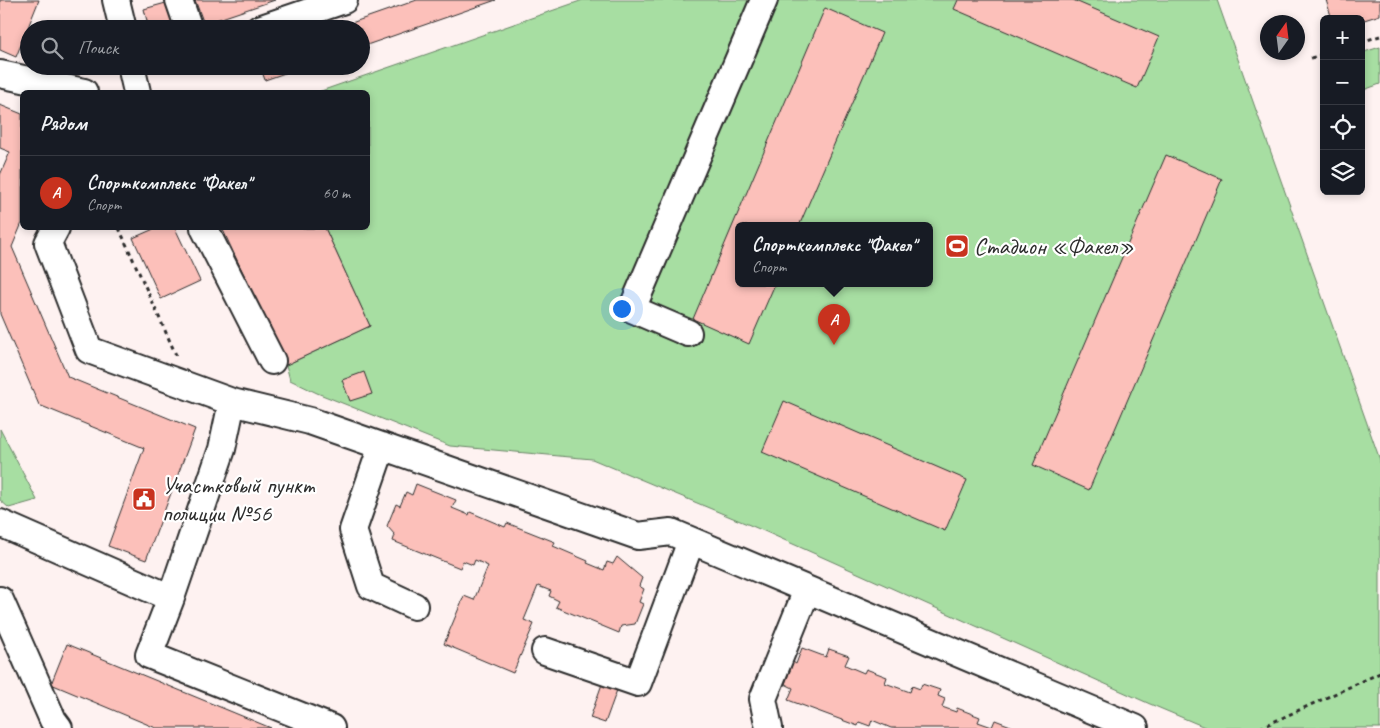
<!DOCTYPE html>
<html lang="ru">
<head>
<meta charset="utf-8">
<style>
	:root { --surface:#171b24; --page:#20242c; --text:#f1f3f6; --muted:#9ea1a6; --line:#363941; --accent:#c8321e }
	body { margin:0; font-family:Caveat,sans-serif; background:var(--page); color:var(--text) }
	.controls { position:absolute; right:15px; top:15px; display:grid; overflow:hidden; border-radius:8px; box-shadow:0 2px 8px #0003 }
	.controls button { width:45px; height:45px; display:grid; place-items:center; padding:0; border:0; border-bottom:1px solid var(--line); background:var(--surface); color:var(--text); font:25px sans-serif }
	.compass { position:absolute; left:1260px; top:15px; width:45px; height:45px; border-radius:50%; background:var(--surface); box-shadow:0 2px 8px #0003; rotate:14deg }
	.you { position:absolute; left:621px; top:308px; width:18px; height:18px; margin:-12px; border:4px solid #fff; border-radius:50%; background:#1a73e8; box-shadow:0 0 0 8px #1a73e833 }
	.badge { display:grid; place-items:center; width:32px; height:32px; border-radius:50%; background:var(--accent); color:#fff; font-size:16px; font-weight:700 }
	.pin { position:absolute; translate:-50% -41px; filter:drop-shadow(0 1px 2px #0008) }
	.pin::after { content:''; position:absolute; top:26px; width:18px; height:15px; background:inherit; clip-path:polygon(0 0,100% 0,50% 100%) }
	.popup { position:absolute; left:735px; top:222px; width:198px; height:65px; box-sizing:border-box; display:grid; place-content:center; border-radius:8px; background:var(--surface); filter:drop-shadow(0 1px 4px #0005); font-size:16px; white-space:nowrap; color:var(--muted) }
	.popup b { font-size:19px; color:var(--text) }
	.popup::after { content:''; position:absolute; left:50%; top:100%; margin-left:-10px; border:10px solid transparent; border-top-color:var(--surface) }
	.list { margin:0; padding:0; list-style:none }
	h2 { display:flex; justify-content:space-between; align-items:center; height:65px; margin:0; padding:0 20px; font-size:21px }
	h2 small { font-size:16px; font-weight:400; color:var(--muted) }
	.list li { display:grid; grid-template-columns:32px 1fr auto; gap:15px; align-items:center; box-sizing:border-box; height:75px; padding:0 20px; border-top:1px solid var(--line) }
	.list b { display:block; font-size:19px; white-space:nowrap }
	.list p { margin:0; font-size:16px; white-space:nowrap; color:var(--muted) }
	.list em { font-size:16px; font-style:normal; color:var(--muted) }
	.icon { flex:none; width:28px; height:28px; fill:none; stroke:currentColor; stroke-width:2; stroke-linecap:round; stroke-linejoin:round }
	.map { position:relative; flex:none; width:1380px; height:728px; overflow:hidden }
	.search { position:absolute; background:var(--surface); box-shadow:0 2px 8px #0003; left:20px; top:20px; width:350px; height:55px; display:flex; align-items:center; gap:12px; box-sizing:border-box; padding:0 18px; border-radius:28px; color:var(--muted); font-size:19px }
	.panel { position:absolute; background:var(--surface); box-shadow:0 2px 8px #0003; left:20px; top:90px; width:350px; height:140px; border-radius:8px }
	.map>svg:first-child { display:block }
	.green { fill:#a7dea2; stroke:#698466; fill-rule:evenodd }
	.building { fill:#fcc0ba; stroke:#2b2b2b }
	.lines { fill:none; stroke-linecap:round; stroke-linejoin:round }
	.minor-casing { stroke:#2b2b2b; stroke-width:30 }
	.path { stroke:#2b2b2b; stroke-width:3; stroke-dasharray:4 4; stroke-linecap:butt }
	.minor { stroke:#fff; stroke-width:26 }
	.labels { text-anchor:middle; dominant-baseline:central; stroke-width:4.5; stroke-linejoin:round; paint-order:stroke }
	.poi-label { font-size:24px; fill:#2b2b2b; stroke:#fff; text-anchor:start }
</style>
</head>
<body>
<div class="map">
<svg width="1380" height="728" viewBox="0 0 1380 728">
	<rect width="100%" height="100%" fill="#fef2f1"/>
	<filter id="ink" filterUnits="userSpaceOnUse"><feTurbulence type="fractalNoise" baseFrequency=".02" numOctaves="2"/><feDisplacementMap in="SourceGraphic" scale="10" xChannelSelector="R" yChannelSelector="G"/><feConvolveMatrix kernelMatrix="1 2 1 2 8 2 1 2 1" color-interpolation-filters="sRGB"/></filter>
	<g filter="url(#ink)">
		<path class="green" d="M583 0H1217L1380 460V728H1207L1150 704 764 531 592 459 450 446 317 393 290 380 286 365 370 326 325 228H368V92H318ZM739 226H929V284H739Z
			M1380 47V84L1361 91V53Z
			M0 429 37 500 9 508 0 500Z"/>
		<path class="building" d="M0 0H39L16 57 0 50Z
			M195 0H275L204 24Z
			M417 0H496L361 47V29H334Z
			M958 0H1073L1159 37 1137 88 954 9Z
			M1326 0H1380V15L1361 21V19H1332Z
			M173 1 179 23 149 29 144 9Z
			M825 8 882 33 799 226H739V284H775L749 344 693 319Z
			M260 66H305L265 80Z
			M0 105 22 114V223L12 247 68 377 195 429 146 560 108 546 144 448 39 405 0 314V175L10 152 0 148Z
			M1166 155 1222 179 1089 490 1033 465Z
			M156 228H175L200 281 161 299 133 238Z
			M222 228H325L370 326 286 365Z
			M364 372 372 394 350 401 342 380Z
			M784 401 967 480 945 531 762 452Z
			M416 484 456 500 452 508 469 515 470 512 505 527 507 523 555 542 553 546 588 561 587 563 604 570 607 562 613 564 617 557 642 578 639 586 644 589 639 602 643 604 635 624 621 626 619 633 556 607 559 601 549 596 551 591 538 586 524 620 534 624 513 673 444 644 464 596 474 600 488 566 475 560 473 565 463 561 460 568 393 541 395 535 387 526 396 504 400 506 406 492 412 495Z
			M67 644 271 728H156L51 684Z
			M802 648 826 657 829 649 849 656 845 665 864 673 866 669 887 677 885 683 910 692 912 686 920 689 922 684 940 690 938 696 945 699 942 707 956 712 957 708 980 717 978 722 992 727 995 720 1016 728H891L872 720 870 726 859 722 858 726 788 700 793 688 785 684 793 662 796 664Z
			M602 684 617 690 605 723 590 718Z"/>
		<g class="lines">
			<g class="minor-casing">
				<path id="minor" d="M116 0 123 29
					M179 0 189 29
					M259 29 344 0
					M131 66 137 92
					M0 74 84 92
					M56 228 48 243 89 350 232 402 310 421 638 536 671 532 1135 728
					M204 228 272 361
					M688 333 632 309 764 0
					M382 446 353 530 371 586 414 606
					M0 523 171 598 149 655 331 728
					M171 598 222 449 232 402
					M0 600 53 720 59 728
					M545 651 638 683 691 541
					M769 728 763 699 807 590"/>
			</g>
			<path class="path" d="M1361 42 1380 36
				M1311 58 1324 54
				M119 228 176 355
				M1260 728 1380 673"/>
			<use href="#minor" class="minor"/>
		</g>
	</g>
	<defs>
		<g id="stadium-square" transform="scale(1.25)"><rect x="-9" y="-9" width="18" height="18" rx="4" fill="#c8321e" stroke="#fff"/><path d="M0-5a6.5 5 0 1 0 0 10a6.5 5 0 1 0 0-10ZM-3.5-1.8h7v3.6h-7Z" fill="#fff"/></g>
		<g id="civic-square" transform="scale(1.25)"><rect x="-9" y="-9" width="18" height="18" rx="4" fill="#c8321e" stroke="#fff"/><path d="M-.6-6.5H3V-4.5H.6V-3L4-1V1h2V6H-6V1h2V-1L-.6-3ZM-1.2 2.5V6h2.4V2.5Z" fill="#fff"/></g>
	</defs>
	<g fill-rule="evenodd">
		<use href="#stadium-square" x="957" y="246"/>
		<use href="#civic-square" x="144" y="499"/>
	</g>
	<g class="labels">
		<g class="poi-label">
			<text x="974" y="246">Стадион «Факел»</text>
			<text x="162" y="485">Участковый пункт<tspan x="162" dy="28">полиции №56</tspan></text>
		</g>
	</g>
</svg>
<div class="controls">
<button>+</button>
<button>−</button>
<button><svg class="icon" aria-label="locate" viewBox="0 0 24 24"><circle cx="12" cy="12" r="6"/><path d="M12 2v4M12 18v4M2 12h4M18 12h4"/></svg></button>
<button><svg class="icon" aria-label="layers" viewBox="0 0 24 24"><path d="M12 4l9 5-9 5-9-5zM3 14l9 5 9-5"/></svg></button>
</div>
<svg class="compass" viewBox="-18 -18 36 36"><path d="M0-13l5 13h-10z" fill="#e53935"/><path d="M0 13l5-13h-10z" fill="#9ea1a6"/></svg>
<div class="you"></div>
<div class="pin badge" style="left:834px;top:345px">A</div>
<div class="popup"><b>Спорткомплекс &quot;Факел&quot;</b>Спорт</div>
<div class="search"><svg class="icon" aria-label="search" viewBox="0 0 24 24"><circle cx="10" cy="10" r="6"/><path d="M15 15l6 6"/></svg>Поиск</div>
<section class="panel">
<h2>Рядом<small></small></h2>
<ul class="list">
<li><span class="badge">A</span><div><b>Спорткомплекс &quot;Факел&quot;</b><p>Спорт</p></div><em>60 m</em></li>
</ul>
</section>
</div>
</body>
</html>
